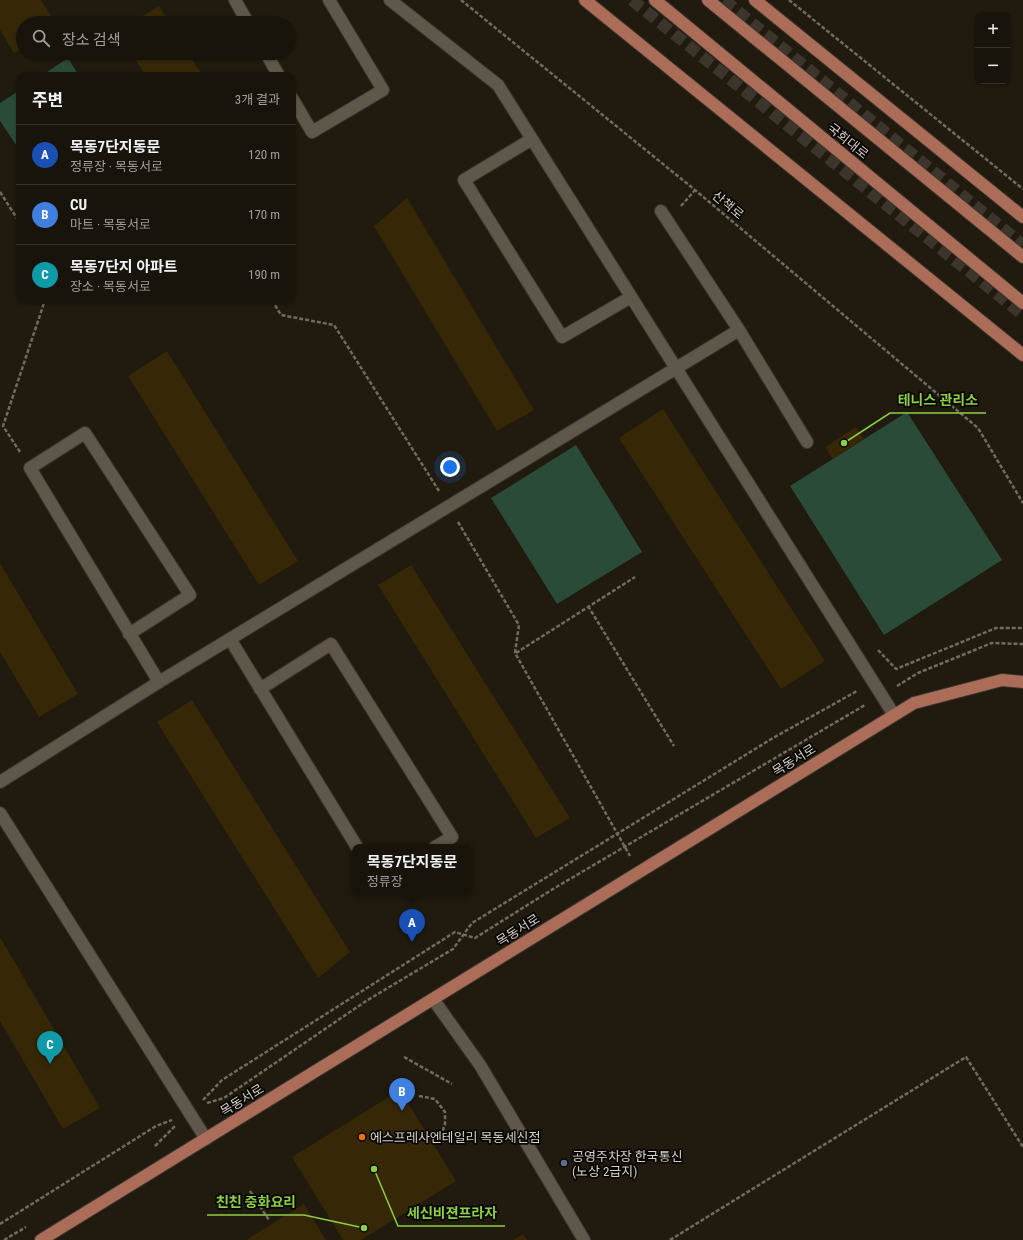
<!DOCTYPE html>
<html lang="ko">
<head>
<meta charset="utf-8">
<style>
	:root { --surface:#18140b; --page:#211d14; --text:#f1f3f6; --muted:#9f9e9d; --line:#36332c; --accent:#7c3aed }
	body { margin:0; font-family:"Roboto Condensed","Noto Sans KR",sans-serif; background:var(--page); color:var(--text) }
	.controls { position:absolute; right:12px; top:12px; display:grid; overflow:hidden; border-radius:8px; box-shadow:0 1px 3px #0004 }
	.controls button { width:36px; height:36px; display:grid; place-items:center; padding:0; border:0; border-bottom:1px solid var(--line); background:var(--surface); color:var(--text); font:20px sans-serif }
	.you { position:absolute; left:450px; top:467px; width:14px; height:14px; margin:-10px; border:3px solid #fff; border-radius:50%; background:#1a73e8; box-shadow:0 0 0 6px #1a73e833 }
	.badge { display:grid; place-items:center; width:26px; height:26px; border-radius:50%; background:var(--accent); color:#fff; font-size:13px; font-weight:700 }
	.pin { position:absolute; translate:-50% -33px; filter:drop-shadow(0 1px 2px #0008) }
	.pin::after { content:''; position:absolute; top:21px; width:14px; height:12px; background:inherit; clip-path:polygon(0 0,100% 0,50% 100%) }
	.popup { position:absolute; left:352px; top:844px; width:120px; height:52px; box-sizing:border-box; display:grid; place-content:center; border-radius:8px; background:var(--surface); filter:drop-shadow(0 1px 3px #0005); font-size:13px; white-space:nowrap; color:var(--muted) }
	.popup b { font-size:15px; color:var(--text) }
	.popup::after { content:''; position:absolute; left:50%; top:100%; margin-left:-8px; border:8px solid transparent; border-top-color:var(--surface) }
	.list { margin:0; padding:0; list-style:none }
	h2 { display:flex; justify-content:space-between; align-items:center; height:52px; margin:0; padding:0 16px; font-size:17px }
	h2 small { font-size:13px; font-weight:400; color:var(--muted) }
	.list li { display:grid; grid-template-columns:26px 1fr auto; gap:12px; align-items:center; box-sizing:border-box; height:60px; padding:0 16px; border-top:1px solid var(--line) }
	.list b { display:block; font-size:15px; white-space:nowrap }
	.list p { margin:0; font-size:13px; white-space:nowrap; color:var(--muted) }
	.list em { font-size:13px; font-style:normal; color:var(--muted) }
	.icon { flex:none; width:22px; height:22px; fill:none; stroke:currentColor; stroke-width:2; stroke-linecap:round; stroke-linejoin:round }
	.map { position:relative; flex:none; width:1023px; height:1240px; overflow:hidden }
	.search { position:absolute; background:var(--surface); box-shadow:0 1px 3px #0004; left:16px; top:16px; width:280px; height:44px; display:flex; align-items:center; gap:10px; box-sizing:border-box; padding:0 14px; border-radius:22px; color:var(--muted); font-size:15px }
	.panel { position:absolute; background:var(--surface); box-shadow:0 1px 3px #0004; left:16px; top:72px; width:280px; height:232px; border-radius:12px }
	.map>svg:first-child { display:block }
	.green { fill:#294b38 }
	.building { fill:#362706 }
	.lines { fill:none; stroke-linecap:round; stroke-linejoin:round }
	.highway-tunnel { stroke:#3b352b; stroke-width:12; stroke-dasharray:12 6; stroke-linecap:butt }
	.minor-casing { stroke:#3b3630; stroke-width:14 }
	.major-casing { stroke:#3b3630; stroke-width:14 }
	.path { stroke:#706b61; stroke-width:2.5; stroke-dasharray:4 2; stroke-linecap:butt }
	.minor { stroke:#5e574a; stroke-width:12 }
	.major { stroke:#ab6d58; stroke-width:12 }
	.food-dot { fill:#e8710a; stroke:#080603; stroke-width:1.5 }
	.service-dot { fill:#5c6f8a; stroke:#080603; stroke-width:1.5 }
	.labels { text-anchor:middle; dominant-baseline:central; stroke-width:3.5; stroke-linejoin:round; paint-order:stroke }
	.street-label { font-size:13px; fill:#d5d1c9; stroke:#080603 }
	.poi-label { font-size:13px; fill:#d5d1c9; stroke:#080603; text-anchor:start }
	.leader { fill:none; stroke:#8cce45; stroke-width:1.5 }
	.callout-dot { fill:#8cce45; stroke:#080603; stroke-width:1.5 }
	.callout-label { font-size:14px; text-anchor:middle; font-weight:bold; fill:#8cce45; stroke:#080603; stroke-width:3.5; stroke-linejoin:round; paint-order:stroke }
</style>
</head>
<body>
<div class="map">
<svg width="1023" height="1240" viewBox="0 0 1023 1240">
	<rect width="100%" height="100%" fill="#201a0f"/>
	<path class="green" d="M68 58 79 76H41Z
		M20 90V151L0 121V103Z
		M907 412 1002 560 884 635 790 486Z
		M576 445 642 552 557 604 491 498Z"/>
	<path class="building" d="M0 0H41L56 23H23V48L14 53 0 30Z
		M159 6 169 23H131Z
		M131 53H188L203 76H146Z
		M407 198 534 410 497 431 374 226Z
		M167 351 298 561 259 585 128 376Z
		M663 409 825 661 781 689 619 438Z
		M856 427 864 439 833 459 825 447Z
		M0 563 78 694 39 717 0 652Z
		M411 565 570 818 536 838 378 585Z
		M192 700 350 952 318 978 157 722Z
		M0 937 100 1108 63 1129 0 1021Z
		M400 1090 456 1181 361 1240H343L292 1157Z
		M304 1204 326 1240H246Z
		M523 1234 527 1240H513Z"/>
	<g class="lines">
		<path class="highway-tunnel" d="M632 0 1023 315
			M724 0 1023 245"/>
		<g class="minor-casing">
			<path id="minor" d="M235 0 248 23
				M390 0 498 85 894 715
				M266 53 279 76
				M292 98 312 132 383 90 329 0
				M532 139 464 180 562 337 631 297
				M661 211 739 330 807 442
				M129 634 190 595 85 433 30 468 159 682
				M230 639 357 847
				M260 689 331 644 452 837 435 847
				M0 782 159 682 739 330
				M0 813 206 1139
				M433 999 480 1065 584 1240"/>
		</g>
		<g class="major-casing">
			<path id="major" d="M585 0 1023 355
				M655 0 1023 303
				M708 0 1023 257
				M755 0 1023 217
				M41 1240 914 703 1002 680 1023 682"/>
		</g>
		<path class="path" d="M461 0 695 190 978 428 1023 503
			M789 0 1023 189
			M0 192 20 223
			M681 206 695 190
			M272 300 281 315 334 325 439 491
			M20 452 3 426 45 300
			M458 522 519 625 515 653 630 856
			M588 606 674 746
			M878 650 896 669 996 628H1023
			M516 653 635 577
			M897 686 918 673 992 643 1023 644
			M404 1057 452 1084
			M419 1096 435 1099 445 1112V1124L442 1133V1144
			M203 1100 222 1080 455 932 475 938 553 889 865 705
			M207 1103 224 1098 366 1001 453 949 472 923 773 738 857 691
			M155 1146 176 1125
			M250 1191 269 1220
			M0 1224 156 1126 172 1120
			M4 1240 26 1227
			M670 1240 966 1057 1023 1147"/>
		<use href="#minor" class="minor"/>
		<use href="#major" class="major"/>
	</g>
	<circle class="food-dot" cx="362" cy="1137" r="4"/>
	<circle class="service-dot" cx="564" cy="1163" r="4"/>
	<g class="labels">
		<g class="street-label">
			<text transform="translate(848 141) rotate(39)">국회대로</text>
			<text transform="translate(728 205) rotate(40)">산책로</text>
			<text transform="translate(794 760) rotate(-32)">목동서로</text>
			<text transform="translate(518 930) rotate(-32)">목동서로</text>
			<text transform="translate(242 1100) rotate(-32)">목동서로</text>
		</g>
		<g class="poi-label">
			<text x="370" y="1137">에스프레사엔테일리 목동세신점</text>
			<text x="572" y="1156">공영주차장 한국통신<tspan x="572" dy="15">(노상 2급지)</tspan></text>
		</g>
	</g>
	<path class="leader" d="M844 443L890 413H986M364 1228L304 1215H207M374 1169L398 1226H505"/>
	<g class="callout-dot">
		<circle cx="844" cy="443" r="4"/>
		<circle cx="364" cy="1228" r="4"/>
		<circle cx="374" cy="1169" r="4"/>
	</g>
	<g class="callout-label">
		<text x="938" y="405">테니스 관리소</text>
		<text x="256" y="1207">친친 중화요리</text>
		<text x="452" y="1218">세신비젼프라자</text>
	</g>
</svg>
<div class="controls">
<button>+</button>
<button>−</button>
</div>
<div class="you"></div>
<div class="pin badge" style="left:412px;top:942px;background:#1a4fb4">A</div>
<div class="popup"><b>목동7단지동문</b>정류장</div>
<div class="pin badge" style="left:402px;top:1111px;background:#3f7fe0">B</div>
<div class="pin badge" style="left:50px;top:1064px;background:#0f9aa8">C</div>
<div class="search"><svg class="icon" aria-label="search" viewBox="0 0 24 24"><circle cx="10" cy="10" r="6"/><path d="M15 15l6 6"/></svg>장소 검색</div>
<section class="panel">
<h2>주변<small>3개 결과</small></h2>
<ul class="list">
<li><span class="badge" style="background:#1a4fb4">A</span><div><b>목동7단지동문</b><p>정류장 · 목동서로</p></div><em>120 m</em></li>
<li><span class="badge" style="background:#3f7fe0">B</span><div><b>CU</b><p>마트 · 목동서로</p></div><em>170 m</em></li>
<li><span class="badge" style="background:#0f9aa8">C</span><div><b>목동7단지 아파트</b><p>장소 · 목동서로</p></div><em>190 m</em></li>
</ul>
</section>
</div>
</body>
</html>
